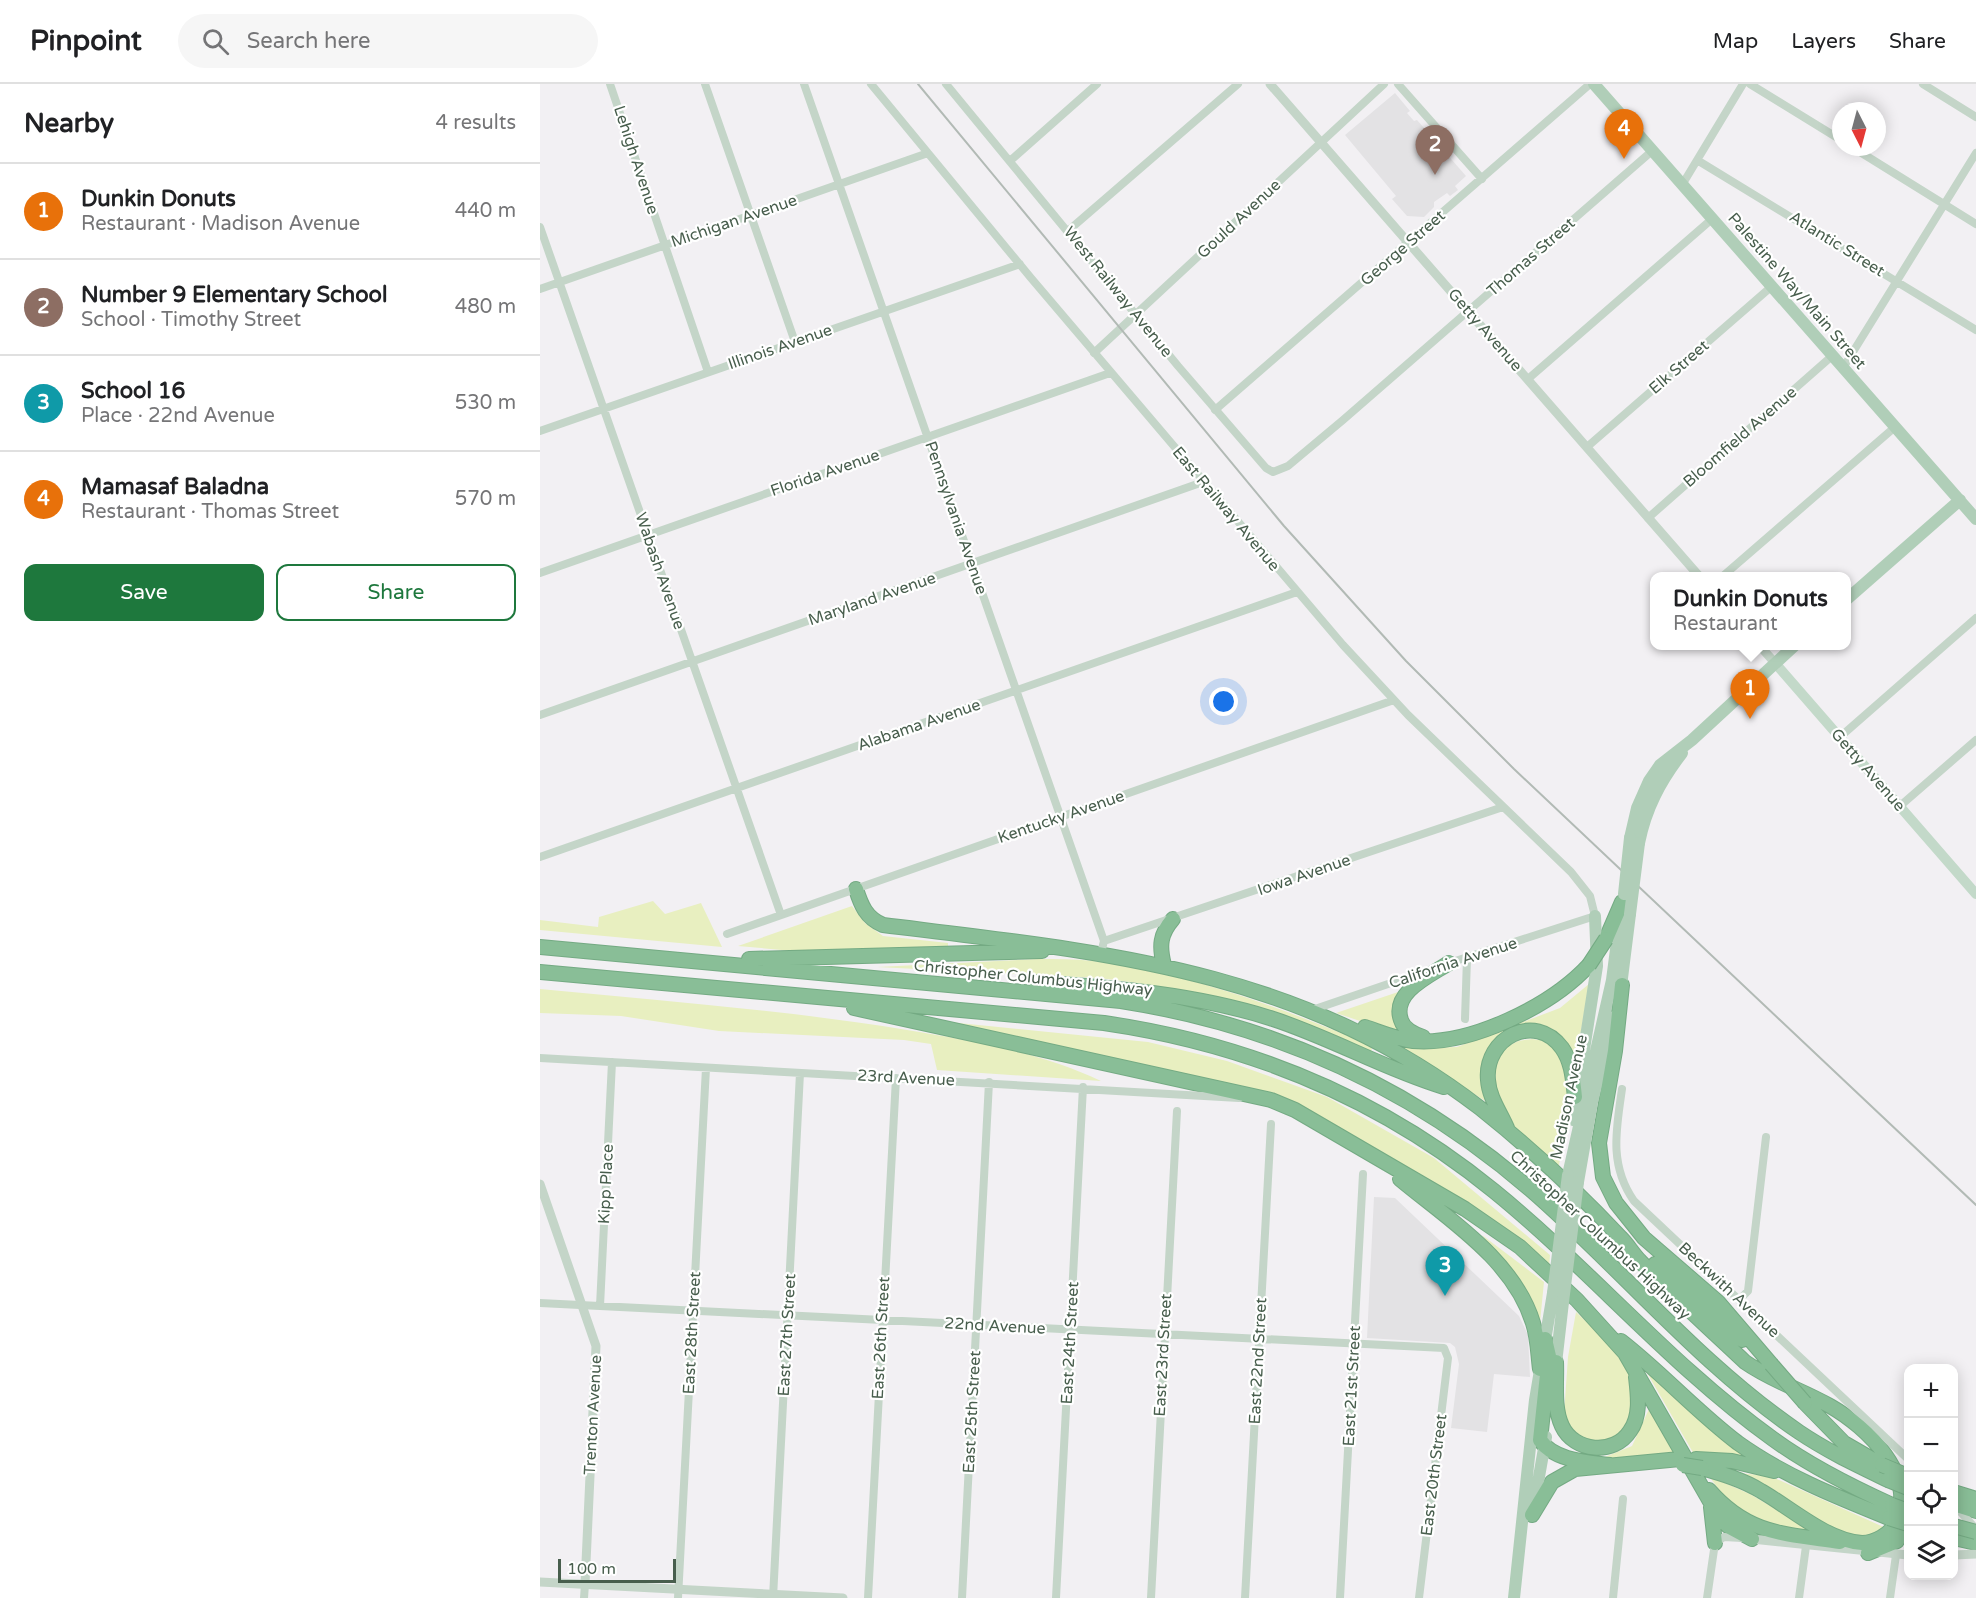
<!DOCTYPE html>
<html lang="en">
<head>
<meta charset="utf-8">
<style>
	:root { --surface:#fff; --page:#f6f6f6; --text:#202124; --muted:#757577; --line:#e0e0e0; --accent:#1e783d }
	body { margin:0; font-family:"Varela Round",sans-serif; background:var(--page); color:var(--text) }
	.controls { position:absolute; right:18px; bottom:18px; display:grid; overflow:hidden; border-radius:12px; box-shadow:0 3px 15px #0003 }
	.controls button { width:54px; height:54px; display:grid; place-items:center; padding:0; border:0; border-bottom:2px solid var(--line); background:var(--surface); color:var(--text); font:30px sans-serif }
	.compass { position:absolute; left:1292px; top:18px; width:54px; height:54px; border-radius:50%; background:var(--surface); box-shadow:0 3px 15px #0003; rotate:174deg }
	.scale { position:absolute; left:18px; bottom:15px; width:118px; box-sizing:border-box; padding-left:6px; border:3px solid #485e4d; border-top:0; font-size:16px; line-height:21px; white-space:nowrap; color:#485e4d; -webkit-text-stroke:4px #fff; paint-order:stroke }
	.you { position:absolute; left:684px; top:618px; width:21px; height:21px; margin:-15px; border:4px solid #fff; border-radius:50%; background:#1a73e8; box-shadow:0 0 0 9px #1a73e833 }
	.badge { display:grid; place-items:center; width:39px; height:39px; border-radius:50%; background:var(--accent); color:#fff; font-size:20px; font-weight:700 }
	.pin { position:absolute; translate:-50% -50px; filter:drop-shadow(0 2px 3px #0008) }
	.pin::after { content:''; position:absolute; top:32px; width:21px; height:18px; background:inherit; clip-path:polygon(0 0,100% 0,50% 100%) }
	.popup { position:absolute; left:1110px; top:488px; width:201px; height:78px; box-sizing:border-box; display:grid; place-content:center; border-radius:12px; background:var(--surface); filter:drop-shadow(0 2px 4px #0005); font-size:20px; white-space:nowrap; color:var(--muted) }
	.popup b { font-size:22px; color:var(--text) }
	.popup::after { content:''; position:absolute; left:50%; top:100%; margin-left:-12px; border:12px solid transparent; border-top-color:var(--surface) }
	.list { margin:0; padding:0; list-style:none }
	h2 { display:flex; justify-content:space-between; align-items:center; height:78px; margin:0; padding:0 24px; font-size:26px }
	h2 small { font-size:20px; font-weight:400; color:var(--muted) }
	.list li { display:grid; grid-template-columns:39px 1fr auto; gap:18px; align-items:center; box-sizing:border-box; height:96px; padding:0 24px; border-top:2px solid var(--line) }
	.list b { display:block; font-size:22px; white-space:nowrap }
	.list p { margin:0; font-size:20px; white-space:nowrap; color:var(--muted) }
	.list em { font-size:20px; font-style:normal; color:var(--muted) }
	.actions { display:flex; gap:12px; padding:18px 24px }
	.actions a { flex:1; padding:14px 0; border:2px solid var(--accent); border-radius:12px; text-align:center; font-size:21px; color:var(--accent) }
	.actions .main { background:var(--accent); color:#fff }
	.icon { flex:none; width:33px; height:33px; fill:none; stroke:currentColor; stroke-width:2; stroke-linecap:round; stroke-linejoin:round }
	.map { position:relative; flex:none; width:1436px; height:1514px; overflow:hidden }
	header { display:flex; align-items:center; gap:36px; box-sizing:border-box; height:84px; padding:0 30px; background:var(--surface); border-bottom:2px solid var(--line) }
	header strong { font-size:28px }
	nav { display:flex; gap:33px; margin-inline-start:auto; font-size:21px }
	.search { width:420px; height:54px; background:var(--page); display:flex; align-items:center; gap:15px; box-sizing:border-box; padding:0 21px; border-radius:33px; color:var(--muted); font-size:22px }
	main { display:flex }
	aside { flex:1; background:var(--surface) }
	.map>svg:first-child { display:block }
	.education { fill:#e3e2e4 }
	.green { fill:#e8efc0 }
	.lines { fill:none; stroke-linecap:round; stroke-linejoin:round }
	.motorway-casing { stroke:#74aa83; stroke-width:16 }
	.minor { stroke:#c4d5c8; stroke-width:8 }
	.tertiary { stroke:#c4d5c8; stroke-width:9 }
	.secondary { stroke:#c3d9c9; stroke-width:10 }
	.primary { stroke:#b0ceb8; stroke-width:12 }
	.motorway { stroke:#89be97; stroke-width:14 }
	.rail { stroke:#b2bab5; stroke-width:2 }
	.motorway-bridge-casing { stroke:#74aa83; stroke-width:16; stroke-linecap:butt }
	.primary-bridge { stroke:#b0ceb8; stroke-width:12 }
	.motorway-bridge { stroke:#89be97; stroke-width:14 }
	.labels { text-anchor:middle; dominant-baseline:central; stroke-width:4.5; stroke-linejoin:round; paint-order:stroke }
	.street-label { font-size:16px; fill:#485e4d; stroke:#fff }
</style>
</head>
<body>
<header>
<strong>Pinpoint</strong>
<div class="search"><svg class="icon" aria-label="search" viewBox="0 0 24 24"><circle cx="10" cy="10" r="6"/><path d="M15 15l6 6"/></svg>Search here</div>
<nav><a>Map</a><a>Layers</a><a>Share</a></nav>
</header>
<main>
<aside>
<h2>Nearby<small>4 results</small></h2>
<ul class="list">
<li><span class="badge" style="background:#e8710a">1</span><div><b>Dunkin Donuts</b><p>Restaurant · Madison Avenue</p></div><em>440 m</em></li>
<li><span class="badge" style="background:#8d6e63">2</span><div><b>Number 9 Elementary School</b><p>School · Timothy Street</p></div><em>480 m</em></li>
<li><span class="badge" style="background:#0f9aa8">3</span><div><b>School 16</b><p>Place · 22nd Avenue</p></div><em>530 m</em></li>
<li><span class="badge" style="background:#e8710a">4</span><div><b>Mamasaf Baladna</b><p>Restaurant · Thomas Street</p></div><em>570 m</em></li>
</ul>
<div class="actions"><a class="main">Save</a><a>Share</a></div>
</aside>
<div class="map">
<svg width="1436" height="1514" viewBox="0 0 1436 1514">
	<rect width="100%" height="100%" fill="#f2f0f3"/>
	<path class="education" d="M855 9 870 27 867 29 874 37 877 36 926 92 915 102 918 106 910 112 907 109 894 118V123L884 133 867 132 852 115 856 112 805 51Z
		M834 1113 855 1114 979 1232 988 1251 990 1293 954 1290 947 1348 911 1344 919 1280 915 1263 910 1259 827 1254Z"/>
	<path class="green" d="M113 817 125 830 161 819 182 863 0 846V836L58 843 59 833Z
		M312 822 325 839 343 852 408 859V868L286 870 198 862Z
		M498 875C516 875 534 875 553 877 643 887 748 926 832 962L831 970 663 913 598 899 559 894 337 883Z
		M1049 900 1035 982 1013 949 960 953 950 1020 851 957 883 964 917 963 1020 924Z
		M0 905C123 917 246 926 367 946 433 957 500 968 561 997L397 986 391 960 364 956 179 947 81 932 0 929Z
		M861 907 855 928 859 950 796 929Z
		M409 938 608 958 687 977 787 1013 894 1074 1010 1171 1009 1183 765 1025Z
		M992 955C998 956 1006 956 1010 959 1044 977 1023 1058 1018 1087 1000 1072 979 1054 967 1033 955 1012 946 972 974 959 979 956 987 956 992 955Z
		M942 1151 1004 1198 1000 1238 987 1210Z
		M1036 1228C1059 1250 1097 1277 1094 1313 1093 1324 1090 1335 1088 1345L1063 1361 1038 1357 1024 1330 1028 1273Z
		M1106 1287 1213 1378 1155 1372Z
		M1109 1325 1137 1370 1068 1377 1065 1373 1092 1362Z
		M1188 1388 1230 1392 1348 1445 1323 1456 1285 1442Z
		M1169 1392 1210 1410 1283 1453 1249 1448 1192 1424Z"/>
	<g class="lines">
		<g class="motorway-casing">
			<path id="motorway" d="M316 805C321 821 326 834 343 841 562 868 758 884 940 1024 989 1063 1038 1108 1081 1154 1088 1161 1093 1170 1100 1177 1133 1212 1170 1245 1205 1278 1232 1297 1262 1306 1290 1322 1327 1343 1378 1392 1356 1439 1350 1450 1335 1459 1322 1459 1287 1457 1251 1424 1221 1407 1203 1396 1183 1390 1162 1384
				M1066 855 1082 818
				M0 863 581 917C735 941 873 1004 991 1106 1082 1185 1159 1280 1259 1348 1287 1367 1317 1381 1348 1396
				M209 875 502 867
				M624 881C619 862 620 850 633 835
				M0 888 564 939C708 960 840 1014 954 1107 1050 1185 1131 1282 1233 1355 1270 1382 1310 1402 1352 1421
				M496 898C576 904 654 910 730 934 790 953 844 985 904 1003
				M1082 901 1075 967 1059 1059 1063 1093 1076 1119 1104 1154 1178 1218 1231 1280
				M314 924 731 1016 755 1026 925 1125 980 1163 1037 1216 1085 1269 1179 1433 1188 1442 1212 1455
				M825 943C840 948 856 955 873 957 930 962 1011 922 1049 881
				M883 953C874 950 864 946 861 936 851 908 891 891 909 879
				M967 1044C960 1028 949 1013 948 996 944 954 995 927 1022 964 1032 978 1033 996 1035 1013
				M860 1095C908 1135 974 1176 993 1239 998 1254 998 1270 1000 1285
				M1115 1180 1202 1256
				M1005 1255 1009 1272 1000 1356C1014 1377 1048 1378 1070 1381
				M1081 1257C1122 1289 1157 1328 1198 1359 1244 1392 1297 1413 1349 1434
				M1016 1278C1017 1297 1013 1323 1022 1342 1034 1368 1074 1372 1090 1347 1101 1332 1098 1311 1096 1293
				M1265 1319 1304 1359 1342 1381
				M1156 1375 1192 1377 1234 1387
				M1169 1406C1208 1451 1245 1450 1300 1458
				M1414 1408 1436 1415
				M1414 1420 1436 1427
				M1171 1423 1175 1459
				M992 1431 1012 1398 1035 1385 1140 1375
				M1414 1454 1436 1459
				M1328 1469 1357 1457 1368 1433"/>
		</g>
		<path class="minor" d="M70 0 168 288
			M165 0 255 258
			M264 0 564 857 561 869
			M331 0 491 194 803 561 868 631 1031 788 1050 812 1055 832 906 880
			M406 0 638 282 726 384 733 388 748 382 803 336 1112 67
			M858 0 942 95
			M1210 0 1301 56
			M1383 0 1436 33
			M1312 63 1436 140
			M471 76 557 0
			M1157 76 1436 246
			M1142 101 1203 0
			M0 143 241 831
			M529 146 698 0
			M0 205 388 69
			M554 269 844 0
			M1303 284 1436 69
			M988 295 1172 135
			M675 326 1050 0
			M0 347 480 180
			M1047 363 1231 203
			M1108 434 1292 272
			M0 489 570 289
			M1183 492 1355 343
			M0 631 663 398
			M1300 653 1436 534
			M1360 722 1436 656
			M0 773 757 508
			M187 850 854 616
			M564 857 963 723
			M772 926 889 886
			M925 935 927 874
			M0 974 699 1014
			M1082 1005C1076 1046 1069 1081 1094 1117L1368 1375
			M1200 1215 1208 1207 1226 1053
			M0 1219 904 1264 908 1274 879 1514
			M60 1222 72 978
			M1417 1424 1436 1445
			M44 1514 45 1500
			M138 1514 166 984
			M233 1514 260 989
			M328 1514 356 994
			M422 1514 449 998
			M516 1514 543 1003
			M611 1514 637 1027
			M705 1514 731 1040
			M800 1514 823 1090
			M1073 1514 1083 1415
			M1167 1514 1175 1459 1184 1453 1202 1454
			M1259 1514 1266 1462
			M1350 1514 1356 1471"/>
		<path class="tertiary" d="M730 0 1159 492
			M1220 562 1235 579
			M0 1100 56 1262 45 1500
			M1212 1455 1368 1471
			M1414 1471 1436 1470
			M0 1498 303 1514"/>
		<path class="secondary" d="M1235 579 1436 810"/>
		<path class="primary" d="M1054 0 1436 435
			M1306 516 1420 416
			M1090 754 1097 724 1109 697 1120 681 1152 656 1254 562
			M1099 759C1106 724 1120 698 1142 669
			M1080 910 1090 830
			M1033 1036 1057 882 1055 832
			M1028 1091 1072 896 1081 827
			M1038 1098 1052 1018 1074 933
			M1015 1288 1023 1218
			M993 1427 1006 1353
			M974 1514 995 1316 1013 1209"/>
		<use href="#motorway" class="motorway"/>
		<path class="rail" d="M378 0 744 442 866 577 974 685 1436 1121"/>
		<g class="motorway-bridge-casing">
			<path id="motorway-bridge" d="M1049 881 1066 855
				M1231 1280 1265 1319
				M1143 1381 1162 1384
				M1342 1381 1368 1392
				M1348 1396 1368 1404
				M1352 1421 1368 1427
				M1349 1434 1368 1440
				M1414 1442 1436 1448"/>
		</g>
		<path class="primary-bridge" d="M1084 810 1090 754
			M1090 830 1099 759
			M1013 1209 1028 1091
			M1023 1218 1038 1098"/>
		<use href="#motorway-bridge" class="motorway-bridge"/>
	</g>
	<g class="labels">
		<g class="street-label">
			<text transform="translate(96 76) rotate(72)">Lehigh Avenue</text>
			<text transform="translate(699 135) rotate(-43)">Gould Avenue</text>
			<text transform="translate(194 137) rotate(-19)">Michigan Avenue</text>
			<text transform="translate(1297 160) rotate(32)">Atlantic Street</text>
			<text transform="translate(863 164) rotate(-41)">George Street</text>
			<text transform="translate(991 173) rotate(-41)">Thomas Street</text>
			<text transform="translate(1257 207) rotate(49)">Palestine Way/Main Street</text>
			<text transform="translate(578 208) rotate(51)">West Railway Avenue</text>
			<text transform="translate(945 246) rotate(49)">Getty Avenue</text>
			<text transform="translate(240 263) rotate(-19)">Illinois Avenue</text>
			<text transform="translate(1139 283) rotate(-41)">Elk Street</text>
			<text transform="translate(1200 353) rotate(-41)">Bloomfield Avenue</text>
			<text transform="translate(285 389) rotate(-19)">Florida Avenue</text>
			<text transform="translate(686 425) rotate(50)">East Railway Avenue</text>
			<text transform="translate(416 434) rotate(71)">Pennsylvania Avenue</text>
			<text transform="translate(120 487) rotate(71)">Wabash Avenue</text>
			<text transform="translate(332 515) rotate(-19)">Maryland Avenue</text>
			<text transform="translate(379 641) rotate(-19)">Alabama Avenue</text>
			<text transform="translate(1328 686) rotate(49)">Getty Avenue</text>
			<text transform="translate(521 733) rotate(-19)">Kentucky Avenue</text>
			<text transform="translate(764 791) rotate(-19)">Iowa Avenue</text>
			<text transform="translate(913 879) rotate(-18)">California Avenue</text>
			<text transform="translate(493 894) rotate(6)">Christopher Columbus Highway</text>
			<text transform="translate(366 994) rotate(3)">23rd Avenue</text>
			<text transform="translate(1029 1013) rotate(-78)">Madison Avenue</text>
			<text transform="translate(66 1100) rotate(-87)">Kipp Place</text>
			<text transform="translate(1060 1151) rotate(43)">Christopher Columbus Highway</text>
			<text transform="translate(1189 1206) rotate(43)">Beckwith Avenue</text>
			<text transform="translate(455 1242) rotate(3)">22nd Avenue</text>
			<text transform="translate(152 1249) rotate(-87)">East 28th Street</text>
			<text transform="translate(247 1251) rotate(-87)">East 27th Street</text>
			<text transform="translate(341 1254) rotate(-87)">East 26th Street</text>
			<text transform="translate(530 1259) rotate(-87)">East 24th Street</text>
			<text transform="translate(623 1271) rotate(-87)">East 23rd Street</text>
			<text transform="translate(718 1277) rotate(-87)">East 22nd Street</text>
			<text transform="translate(812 1302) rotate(-87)">East 21st Street</text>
			<text transform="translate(432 1328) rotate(-87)">East 25th Street</text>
			<text transform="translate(53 1331) rotate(-87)">Trenton Avenue</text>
			<text transform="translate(894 1391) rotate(-83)">East 20th Street</text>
		</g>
	</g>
</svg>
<div class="controls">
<button>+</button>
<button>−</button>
<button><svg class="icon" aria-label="locate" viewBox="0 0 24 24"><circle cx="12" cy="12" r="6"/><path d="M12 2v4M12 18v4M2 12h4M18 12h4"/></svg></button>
<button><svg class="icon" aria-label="layers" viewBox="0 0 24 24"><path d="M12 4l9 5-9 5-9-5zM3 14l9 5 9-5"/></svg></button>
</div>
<svg class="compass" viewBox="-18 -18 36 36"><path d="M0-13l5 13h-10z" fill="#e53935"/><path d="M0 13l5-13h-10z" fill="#757577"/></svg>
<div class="scale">100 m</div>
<div class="you"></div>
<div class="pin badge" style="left:1210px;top:635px;background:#e8710a">1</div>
<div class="popup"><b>Dunkin Donuts</b>Restaurant</div>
<div class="pin badge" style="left:895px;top:91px;background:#8d6e63">2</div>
<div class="pin badge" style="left:905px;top:1212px;background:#0f9aa8">3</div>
<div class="pin badge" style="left:1084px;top:75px;background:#e8710a">4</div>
</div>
</main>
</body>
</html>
